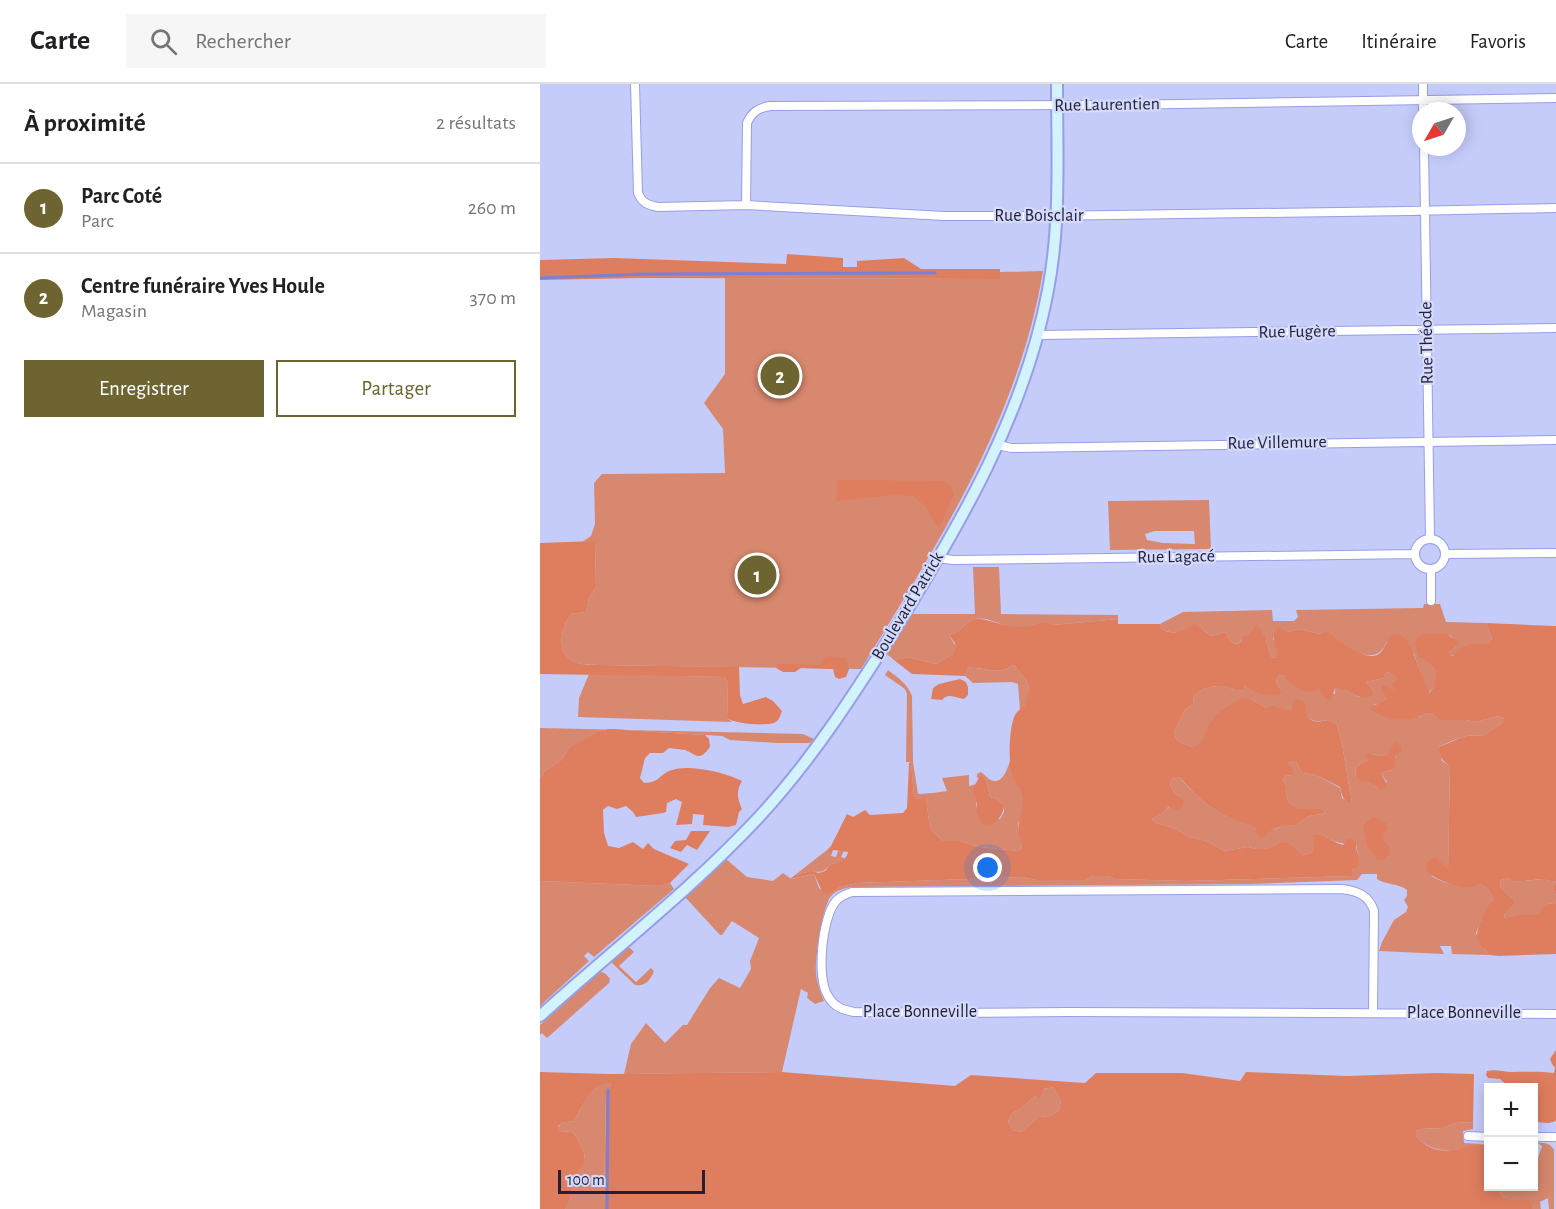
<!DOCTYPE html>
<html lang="fr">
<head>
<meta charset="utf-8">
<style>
	:root { --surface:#fff; --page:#f6f6f6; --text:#202124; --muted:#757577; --line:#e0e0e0; --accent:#6d6431 }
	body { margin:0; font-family:"Alegreya Sans",sans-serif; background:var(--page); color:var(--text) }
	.controls { position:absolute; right:18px; bottom:18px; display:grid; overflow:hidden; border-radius:0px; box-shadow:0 3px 15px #0003 }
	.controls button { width:54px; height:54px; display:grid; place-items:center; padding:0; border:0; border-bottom:2px solid var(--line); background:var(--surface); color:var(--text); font:30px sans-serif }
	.compass { position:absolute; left:872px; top:18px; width:54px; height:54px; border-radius:50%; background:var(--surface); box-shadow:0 3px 15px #0003; rotate:231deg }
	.scale { position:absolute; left:18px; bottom:15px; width:147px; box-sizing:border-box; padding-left:6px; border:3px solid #1e203c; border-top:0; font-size:16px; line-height:21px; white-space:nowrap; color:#1e203c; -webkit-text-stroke:4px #d6daf9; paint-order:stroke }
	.you { position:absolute; left:448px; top:784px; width:21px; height:21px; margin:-15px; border:4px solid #fff; border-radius:50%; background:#1a73e8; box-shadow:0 0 0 9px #1a73e833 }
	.badge { display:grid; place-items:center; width:39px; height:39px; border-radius:50%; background:var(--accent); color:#fff; font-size:20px; font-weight:700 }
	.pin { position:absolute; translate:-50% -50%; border:3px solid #fff; box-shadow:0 2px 6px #0006 }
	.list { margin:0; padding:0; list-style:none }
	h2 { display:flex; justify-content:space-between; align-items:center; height:78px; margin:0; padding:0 24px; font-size:26px }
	h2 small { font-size:20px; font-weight:400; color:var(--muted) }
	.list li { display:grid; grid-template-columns:39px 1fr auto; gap:18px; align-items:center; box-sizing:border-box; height:90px; padding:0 24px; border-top:2px solid var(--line) }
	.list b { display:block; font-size:22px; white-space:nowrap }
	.list p { margin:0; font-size:20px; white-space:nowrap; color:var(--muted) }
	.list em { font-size:20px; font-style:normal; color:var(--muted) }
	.actions { display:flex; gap:12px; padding:18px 24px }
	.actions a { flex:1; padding:14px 0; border:2px solid var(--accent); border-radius:0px; text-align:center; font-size:21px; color:var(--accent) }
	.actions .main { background:var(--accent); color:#fff }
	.icon { flex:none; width:33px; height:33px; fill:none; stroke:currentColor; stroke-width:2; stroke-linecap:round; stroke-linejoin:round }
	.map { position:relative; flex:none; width:1016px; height:1125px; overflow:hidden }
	header { display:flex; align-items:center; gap:36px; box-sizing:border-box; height:84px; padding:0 30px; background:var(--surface); border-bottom:2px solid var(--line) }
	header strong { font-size:28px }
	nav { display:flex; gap:33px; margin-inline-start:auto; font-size:21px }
	.search { width:420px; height:54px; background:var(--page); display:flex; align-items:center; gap:15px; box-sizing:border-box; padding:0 21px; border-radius:0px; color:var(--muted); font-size:22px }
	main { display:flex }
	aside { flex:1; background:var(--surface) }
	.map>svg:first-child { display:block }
	.green { fill:#d7886e; fill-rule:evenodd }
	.forest { fill:#df7e5e; fill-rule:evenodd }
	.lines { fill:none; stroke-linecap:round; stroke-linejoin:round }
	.stream { stroke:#7b80d6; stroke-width:3 }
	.street-casing { stroke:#979ee7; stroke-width:10 }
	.secondary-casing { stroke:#979ee7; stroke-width:14 }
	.street { stroke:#fff; stroke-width:8 }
	.secondary { stroke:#d2f2fc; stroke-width:10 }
	.labels { text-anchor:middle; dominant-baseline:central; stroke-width:4.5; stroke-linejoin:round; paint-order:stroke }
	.street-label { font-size:18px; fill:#1e203c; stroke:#d6daf9 }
</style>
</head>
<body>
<header>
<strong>Carte</strong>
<div class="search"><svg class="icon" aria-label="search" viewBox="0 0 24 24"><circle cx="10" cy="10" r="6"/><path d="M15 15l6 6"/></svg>Rechercher</div>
<nav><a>Carte</a><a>Itinéraire</a><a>Favoris</a></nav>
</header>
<main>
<aside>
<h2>À proximité<small>2 résultats</small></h2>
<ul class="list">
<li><span class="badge">1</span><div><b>Parc Coté</b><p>Parc</p></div><em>260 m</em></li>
<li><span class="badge">2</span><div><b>Centre funéraire Yves Houle</b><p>Magasin</p></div><em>370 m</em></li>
</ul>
<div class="actions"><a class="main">Enregistrer</a><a>Partager</a></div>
</aside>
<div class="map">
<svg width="1016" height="1125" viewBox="0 0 1016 1125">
	<rect width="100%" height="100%" fill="#c6ccfa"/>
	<path class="green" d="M503 187C478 336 398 459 321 585L57 581C50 580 43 581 37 579 15 572 20 545 31 530L46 528 49 514 56 503 55 457 42 458 51 452 55 440 54 399 62 390 185 389 183 345 164 319 185 290V194L459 195 460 188Z
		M669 416 671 465 570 466 568 417ZM615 447H654L655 460 623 459 607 456 605 450Z
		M433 483H459L461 530 578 531V535L513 541 496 540 483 544 470 543 446 535 434 534 415 549 409 551 417 564 413 570 396 580 368 573 354 576 347 570 371 530H435Z
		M884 520H900L906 538 946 539 952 555 948 560C937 560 921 564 915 572L909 571V568L916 563 912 553 907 550H883L878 571C887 578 900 583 896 596 894 602 893 605 888 609L874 570 847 557C836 588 802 561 787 546L780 550 759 545 747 548 733 554 739 570 736 574 731 573 726 555 708 552 697 560 691 558 686 548 671 552C659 542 652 539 639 549L630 548 623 546 620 540 643 528 732 526 733 537H754L758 533 756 526 883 524Z
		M474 581 487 597 489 605 486 622 480 626 478 600 472 598 433 599 425 592 426 584C438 582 455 589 464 586 468 584 470 582 474 581Z
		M348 586C358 594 367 599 372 612L373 678 378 710 393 709 407 707 402 694 429 691V702L437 700 434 703 438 733 460 735 464 728V721L457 715 450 713 446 696 442 691 437 694V690L441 688C444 690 446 693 449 695 463 704 468 682 471 674L472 690 482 710 484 718 483 728 478 740 479 748 482 762 479 767 439 763 420 757H403L392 747 389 737 386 714 378 715 374 711 371 678H366L367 610 365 605 345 591Z
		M849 588 858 593 854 606 842 602 846 615 840 619 833 621 880 633 886 629 913 636H926L935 638 959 632 965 636 962 639 943 652C924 649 915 656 898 663L902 677 910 682 908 786 891 792C905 800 924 805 940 800 948 804 951 808 953 816L941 836 936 849 944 865 950 871 912 870 911 862H900L904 870 839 867 842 858 854 836 866 828 868 823 864 816 867 812V806C858 799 846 801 837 795V790H822L817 796 709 800 312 803C305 804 296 806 291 812 282 823 275 875 276 890 277 899 280 908 284 917L275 920 267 914 268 909 261 905 242 988 84 990 91 960 106 939 125 959 143 941H147L170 904 179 894 200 904 211 885 210 877 219 854 192 837 182 851H180L145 813 186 775 207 793 233 797 243 789 251 795 274 790 279 804 289 810 300 803 317 799 482 793 496 796H546L553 792H567L575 795 646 797 811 792 818 772 816 759C799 761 795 758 781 750L774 752V764L771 769 764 771 754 764 739 759 726 765H717L708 763 684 767 669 758 650 753 631 743 616 739 612 735 623 729 639 712 632 706 630 699 632 695 639 693C645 699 650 706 656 711 671 725 693 738 712 740L716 745 729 747 746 741 754 742 769 732 786 729 782 725H759L749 719 746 711 747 704 743 695 747 691 753 692 746 680 748 677H756L762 689 776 691 800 704 802 714 812 719 802 660 797 640 788 636C777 638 767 639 766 625L751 627 726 624 711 615 673 635C668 647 665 659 652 663L637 657 634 648 645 626 653 620 654 611C667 601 683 599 697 607L704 606 705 599C719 613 723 609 741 606L736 599 738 592 742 591 758 605H779L795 610V604H802L819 613 829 603 826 598 844 594V590ZM832 670 841 672 856 671 852 686 846 687 841 690 847 698 839 706 833 700 816 694 815 686 820 680 828 676 825 672Z
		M49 590 185 593 188 599 187 634 192 638 38 633 39 614Z
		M0 644 263 650 274 655 270 659H237L190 656 182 652 69 645 30 663 21 676 5 687 0 694Z
		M287 766 291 772 296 773 298 767H304L301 773 306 775 300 779 291 780C282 790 282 787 270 788 265 788 259 790 255 791Z
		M968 794 974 798 1002 795 1016 798 1012 805 1016 811V819L1008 820 1000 831 965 835 964 830 969 823 972 814 960 803 961 796Z
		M0 797 120 802 130 799 134 805 54 873 48 868 44 872 49 877 0 922Z
		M89 863 94 868 79 882 96 898 111 884 114 887C111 896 104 903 95 901L71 878Z
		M59 888C65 888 67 891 70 895L69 899 7 954 2 949 0 951V941Z
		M64 999H70L71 1001 66 1009 64 1125H25L30 1116 35 1094 45 1075 44 1068 36 1052 32 1048 20 1047 18 1044 21 1039 34 1037C43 1023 47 1006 64 999Z
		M513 1003 521 1016 519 1026 510 1032 499 1033 481 1048 473 1046 468 1038 472 1029 479 1026 495 1012 498 1014 504 1005Z
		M933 1038V1045L923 1047 924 1059 943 1060C920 1066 894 1073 876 1052V1047L880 1045 903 1044 915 1039Z
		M998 1059C1006 1059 1010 1059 1014 1066V1125H1009L1008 1114 1000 1118 1001 1125H992V1119C979 1117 961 1120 959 1103L993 1102 994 1073 998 1074 1002 1062Z"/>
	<path class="forest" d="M247 170 303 174V183H317V177L364 174 381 185H460V195L102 194 0 196V176L74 174 246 180Z
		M298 396 404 397 411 402 414 411 399 444 385 422 373 412 355 411 296 417Z
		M55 457 56 503 49 514 46 528 31 530C20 545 15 572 37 579 43 581 50 580 56 581L199 583 200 611 203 620 226 613 233 617 242 627C240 632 239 637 234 639 226 642 194 640 187 634L188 599 185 593 0 590V459Z
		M434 534C450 535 465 544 481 543 492 543 503 535 513 541L578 535V540H620L623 546C639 552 641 546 655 540L671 552 686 548 691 558 697 560 702 557 703 552H708L717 540 726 555 731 573 735 574 738 570C735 560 730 552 738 543L747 548 759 545 780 550 787 546C796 555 824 577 837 571 845 567 846 557 851 551L857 550 863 552 870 561 889 609C893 605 894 602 895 596 900 583 887 578 878 572L875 559 878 553 883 550H907L918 558 916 563 909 568V571L914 572C926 557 931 560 948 560L952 555 946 539 1016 542V811L1012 805 1016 798 1001 795 974 798 968 794 961 796 960 803 972 814 974 819 964 830 965 835 978 831H1000L1001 826 1008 820 1016 819V870L959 872 950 871C946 867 940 862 938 856 934 846 946 824 953 816 951 808 948 804 940 800 937 801 934 803 931 803 918 804 894 796 886 786L887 779 892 774H896L908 785 910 682C901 676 900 673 898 663 917 657 922 649 943 652L962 639 964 635 959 632 935 638 926 636H901L894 631 886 629C872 640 844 636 830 625 834 620 841 619 846 615L841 602 846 601 854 606 852 600 857 596V593L849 588 844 590V594L826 598 833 608 832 612C816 618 810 603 795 604L791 616 786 615 779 605C763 613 753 602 742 591L738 592 736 599 741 606 740 610C723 611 717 612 705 600L704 606 697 607C683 599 667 601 654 611L653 620 645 626 634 648 637 657 652 663C669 657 664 644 674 634 681 626 692 620 701 614L711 615 726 624 733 622 751 627 754 615 764 617C768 633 767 641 788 636L797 640 802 660 812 719C803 717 802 712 800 703L776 691 762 689 756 677H749L747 680 752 683 753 692 747 691 743 695 747 704 746 711 749 719 759 725H782L786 729 769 732 754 742C740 741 731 745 723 754L717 751 716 745 712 741C693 738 671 725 656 711 650 706 645 698 639 693L632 695 630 699 632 706 644 717 642 724 638 727 629 722 623 729 612 735 616 739 631 743 650 753 669 758 684 767 708 763 717 765H726L739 759H748L764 771 771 769 774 764V751L781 750 797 759 803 761 807 755H812L816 759C816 768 820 774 819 782L813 785 812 792 646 797 575 795 567 792H553L546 796H496L482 793 317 799 300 803 289 810 283 809 274 790 250 795 255 791 271 787 279 789 285 787 291 780C300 779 306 777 308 768L293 766 291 772 287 766 291 762 307 730 313 733 325 726 330 731 363 729 367 724 369 679 371 678 374 711 378 715 386 713 389 737 392 747 403 757H420L439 763 479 767 482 762C480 754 477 747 479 739 480 731 484 724 483 716 482 707 475 699 472 691 468 677 469 643 475 631 478 626 481 624 485 622L489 605 487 597 474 581C470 582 468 584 464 586 456 589 438 582 427 584L425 592 372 590 354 576 368 573 396 580 413 570 416 564 415 559 409 551 415 549Z
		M287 572 305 574 309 585 306 593 299 595 295 593 293 585 261 584 255 588H243L236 584 238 580 280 581 282 576Z
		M420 595 426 598 428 603V611L424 615C416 614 408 608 402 616L391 615 393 604 399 600Z
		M69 645 165 651 169 655 170 663C159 678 157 671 145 666 140 665 134 665 129 664L123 669H110L105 674 100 694 104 699C120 698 117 693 129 687 146 679 185 688 202 697 196 707 197 714 202 725L199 728 196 741 188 743 163 741 164 731 153 730 152 740 136 741 142 718 136 715 127 719 126 728 123 729 96 733 93 728 86 722 77 725 68 722 63 726 64 749 68 762 79 764 93 758 103 765 108 759 114 765 149 780 130 799 120 802 0 797V694L5 687 21 676 30 663 57 649Z
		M857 658 861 662 862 667C852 673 856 673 855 682L852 686 846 687 841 690 847 700 844 705 839 706C834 701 830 697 823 698L816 694 815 686 820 680 828 676 824 672 827 669 841 672 848 671 852 662Z
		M442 691 446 696 450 713 457 715 464 721C464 734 448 750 439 735 436 730 437 725 437 720 436 716 433 710 433 706 434 700 438 698 439 692Z
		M833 733 846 739 848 744 843 752 844 758 849 762V770L843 776H838L827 762 823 742Z
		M151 747H170L157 766 147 761 141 768 130 764 135 757 146 756Z
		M1016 966V1037L1009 1039 994 1038 993 1004 969 1003 960 995 948 994 946 991 947 987C956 985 963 988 972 988 986 988 1000 987 1014 989L1015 984 1012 980 1010 975Z
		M0 988 70 990 242 988 415 1002 431 991 545 999 556 989H642L700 997 706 988 807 992 896 989 934 990 933 1038 915 1039 903 1044 880 1045 876 1047V1052C898 1078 922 1061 948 1060V1102L959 1103C960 1117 974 1118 986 1115L992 1119V1125H64L66 1008 71 1001 70 999C50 999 43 1023 34 1037L21 1039 18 1043 20 1047 32 1048 36 1052 44 1068 45 1076 35 1094 30 1116 25 1125H0ZM504 1005 513 1003 521 1016 519 1026 510 1032 499 1033 481 1048 473 1046 468 1038 472 1029 479 1026 495 1012 499 1015Z"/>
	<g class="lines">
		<path class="stream" d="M0 194 105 190 395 189
			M67 1125 68 1006"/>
		<g class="street-casing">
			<path id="street" d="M95 0 98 109C102 119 108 121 118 123L206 121 404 132H502L869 127 1016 124
				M883 0V27
				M884 63 890 454
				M206 121 207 39C212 28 218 24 230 22L575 21 1016 14
				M498 251 1016 244
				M458 361 471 364 1016 356
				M875 470a15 15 0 1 1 30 0a15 15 0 1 1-30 0Z
				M906 470 1016 469
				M398 474 413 476 875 470
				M891 486V517
				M833 928 834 827C829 811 817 807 802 805L312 808C306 810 300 812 296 817 282 833 276 894 288 912 294 923 303 926 314 928L408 929 526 928 1016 930
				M928 1052 948 1053
				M993 1053H1016"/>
		</g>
		<g class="secondary-casing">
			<path id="secondary" d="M0 932C73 866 152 805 219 733 272 676 314 610 356 544 421 439 485 329 508 206 521 138 517 68 517 0"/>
		</g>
		<use href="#street" class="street"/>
		<use href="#secondary" class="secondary"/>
	</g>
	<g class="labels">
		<g class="street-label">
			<text transform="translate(567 21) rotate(-1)">Rue Laurentien</text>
			<text x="499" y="132">Rue Boisclair</text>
			<text transform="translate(757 248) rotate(-1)">Rue Fugère</text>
			<text transform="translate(887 259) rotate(-91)">Rue Théode</text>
			<text transform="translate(737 359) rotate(-1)">Rue Villemure</text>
			<text transform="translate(636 473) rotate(-1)">Rue Lagacé</text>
			<text transform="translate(368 522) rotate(-59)">Boulevard Patrick</text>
			<text x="380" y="928">Place Bonneville</text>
			<text x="924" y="929">Place Bonneville</text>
		</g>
	</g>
</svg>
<div class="controls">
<button>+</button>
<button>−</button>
</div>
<svg class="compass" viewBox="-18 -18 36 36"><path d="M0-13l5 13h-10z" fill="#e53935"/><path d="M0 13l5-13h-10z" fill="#757577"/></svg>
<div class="scale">100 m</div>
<div class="you"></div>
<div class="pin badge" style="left:217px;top:491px">1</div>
<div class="pin badge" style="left:240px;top:292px">2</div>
</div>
</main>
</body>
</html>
